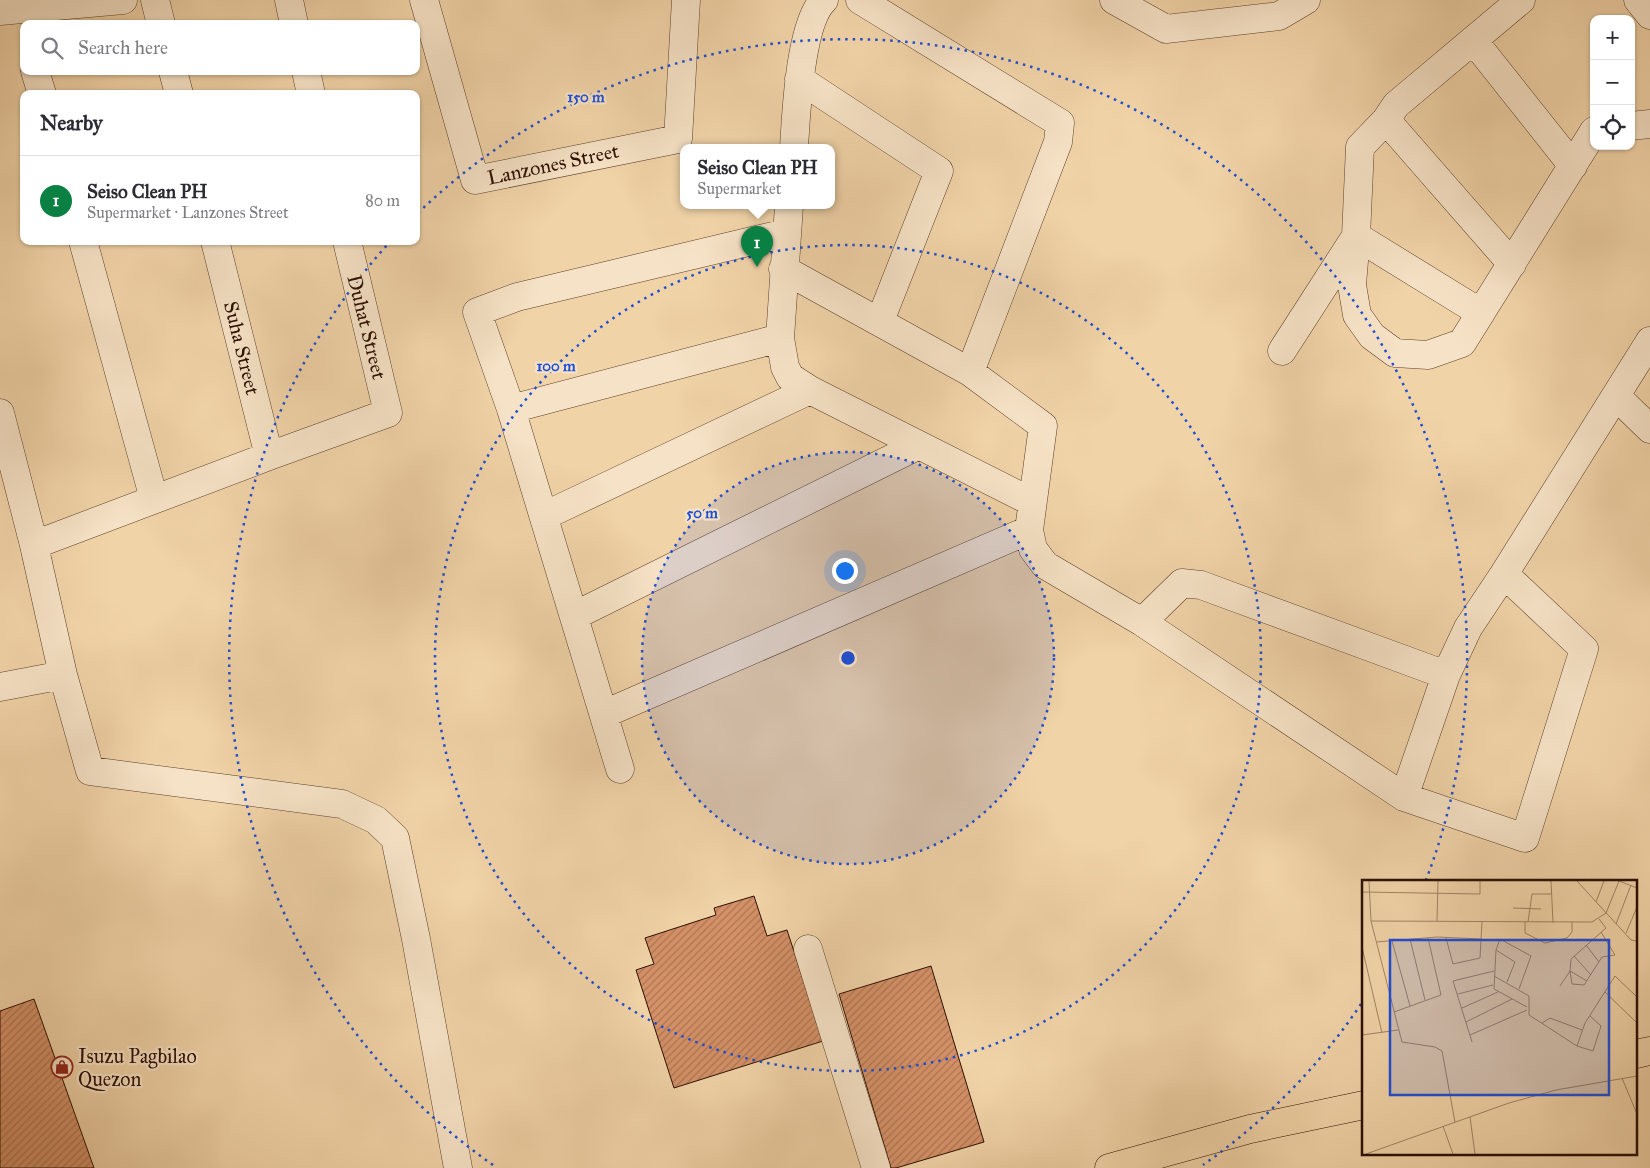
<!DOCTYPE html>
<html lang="en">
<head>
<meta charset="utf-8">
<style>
	:root { --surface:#fff; --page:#f2f2f3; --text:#2b2b33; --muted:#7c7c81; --line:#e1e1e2; --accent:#0b8043 }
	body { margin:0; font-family:"IM FELL Great Primer",serif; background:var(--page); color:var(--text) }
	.controls { position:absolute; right:15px; top:15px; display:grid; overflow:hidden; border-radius:10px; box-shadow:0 1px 4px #0004 }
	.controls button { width:45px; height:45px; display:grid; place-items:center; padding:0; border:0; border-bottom:1px solid var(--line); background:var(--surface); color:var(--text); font:25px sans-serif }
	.you { position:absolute; left:844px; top:570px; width:18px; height:18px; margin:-12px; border:4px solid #fff; border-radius:50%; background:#1a73e8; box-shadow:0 0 0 8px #1a73e833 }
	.badge { display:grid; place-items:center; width:32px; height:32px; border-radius:50%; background:var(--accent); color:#fff; font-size:16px; font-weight:700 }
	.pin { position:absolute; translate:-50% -41px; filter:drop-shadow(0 1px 2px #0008) }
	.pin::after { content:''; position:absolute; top:26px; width:18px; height:15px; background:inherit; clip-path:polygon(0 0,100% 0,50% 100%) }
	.popup { position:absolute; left:680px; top:144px; width:155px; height:65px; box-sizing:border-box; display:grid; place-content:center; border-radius:10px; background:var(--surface); filter:drop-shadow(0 1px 4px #0005); font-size:16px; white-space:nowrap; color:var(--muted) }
	.popup b { font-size:19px; color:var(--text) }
	.popup::after { content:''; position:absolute; left:50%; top:100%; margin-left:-10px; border:10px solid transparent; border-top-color:var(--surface) }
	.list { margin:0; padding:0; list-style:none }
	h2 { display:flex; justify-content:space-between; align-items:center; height:65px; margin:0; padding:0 20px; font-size:21px }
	h2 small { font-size:16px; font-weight:400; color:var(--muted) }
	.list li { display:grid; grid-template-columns:32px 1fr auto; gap:15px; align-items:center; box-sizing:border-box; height:90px; padding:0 20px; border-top:1px solid var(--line) }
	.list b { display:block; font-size:19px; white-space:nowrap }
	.list p { margin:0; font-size:16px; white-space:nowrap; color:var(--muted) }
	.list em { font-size:16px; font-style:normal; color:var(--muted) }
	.icon { flex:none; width:28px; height:28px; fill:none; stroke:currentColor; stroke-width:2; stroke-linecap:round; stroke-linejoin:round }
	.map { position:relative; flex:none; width:1650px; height:1168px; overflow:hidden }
	.search { position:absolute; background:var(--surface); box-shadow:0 1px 4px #0004; left:20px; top:20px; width:400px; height:55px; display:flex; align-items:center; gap:12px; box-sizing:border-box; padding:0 18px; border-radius:10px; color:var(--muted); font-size:19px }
	.panel { position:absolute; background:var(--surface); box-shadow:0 1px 4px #0004; left:20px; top:90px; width:400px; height:155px; border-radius:10px }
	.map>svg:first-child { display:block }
	.building { fill:url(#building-hatch); stroke:#2b0e00 }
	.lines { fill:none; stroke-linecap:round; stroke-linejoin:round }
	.minor-casing { stroke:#5c3f2a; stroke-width:29 }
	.major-casing { stroke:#2b0e00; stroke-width:29 }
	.minor { stroke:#f6e2c6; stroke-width:28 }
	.major { stroke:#f1d3a8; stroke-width:28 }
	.ring { fill:none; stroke:#1d4ed8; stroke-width:2.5; stroke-dasharray:2.5 5 }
	.labels { text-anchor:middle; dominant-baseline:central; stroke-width:4.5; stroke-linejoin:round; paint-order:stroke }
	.street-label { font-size:20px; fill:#2b0e00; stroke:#f6e2c6 }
	.poi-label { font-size:20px; fill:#2b0e00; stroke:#f6e2c6; text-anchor:start }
	.inset-road { fill:none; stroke:#a28465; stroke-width:1 }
	.view { fill:#1d4ed8; fill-opacity:0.15; stroke:#1d4ed8; stroke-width:2.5 }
	.inset-edge { fill:none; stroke:#2b0e00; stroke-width:2.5 }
	.centre { fill:#1d4ed8; stroke:#f6e2c6; stroke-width:2.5 }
	.ring-label { font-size:15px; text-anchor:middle; font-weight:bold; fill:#1d4ed8; stroke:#f6e2c6; stroke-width:4.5; stroke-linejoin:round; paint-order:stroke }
</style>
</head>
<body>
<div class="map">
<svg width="1650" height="1168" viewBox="0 0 1650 1168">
	<defs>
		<pattern id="building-hatch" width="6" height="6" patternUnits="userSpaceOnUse" patternTransform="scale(1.25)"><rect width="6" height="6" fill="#d59168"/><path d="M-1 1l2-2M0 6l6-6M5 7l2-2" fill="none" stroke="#ad7553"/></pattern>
	</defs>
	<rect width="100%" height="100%" fill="#f1d3a8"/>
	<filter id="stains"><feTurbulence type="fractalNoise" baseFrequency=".004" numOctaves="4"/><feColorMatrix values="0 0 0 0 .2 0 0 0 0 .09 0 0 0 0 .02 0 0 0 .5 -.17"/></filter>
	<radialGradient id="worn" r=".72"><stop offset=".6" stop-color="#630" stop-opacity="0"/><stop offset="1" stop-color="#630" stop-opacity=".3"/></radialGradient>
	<path class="building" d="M754 896 767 936 787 930 823 1041 674 1088 636 970 654 964 645 938 716 915 714 908Z
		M931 966 984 1142 896 1168H891L839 994Z
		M34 999 94 1168H0V1011Z"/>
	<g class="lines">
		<g class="minor-casing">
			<path id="minor" d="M155 0 161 24
				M289 0 294 24
				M424 0 475 180 678 139 686 0
				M860 0 1060 123 1058 142 970 372
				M1114 0 1166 29 1279 16 1306 0
				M1638 0 1650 15
				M0 11 123 0
				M1473 40 1573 166
				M35 71 42 94
				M173 71 179 94
				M306 71 311 94
				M799 79 939 171 880 321
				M1386 120 1512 264
				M1631 126 1650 124
				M794 148C796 114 800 23 824 0
				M789 206 780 338 785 367 790 377 810 390 1032 502
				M83 241 154 499
				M215 241 269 456
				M783 269 970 372 1043 426 1029 530 1033 549 1045 565 1142 622 1404 797 1525 838 1584 649 1504 574
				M1481 313 1356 236 1360 147 1386 120 1396 105 1521 0
				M1282 351 1356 236 1352 285 1357 315 1372 336 1395 353 1428 355 1462 343 1594 131
				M1616 396 1650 429
				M511 409 780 338
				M0 413 34 545 63 675 90 771 342 804 376 820 395 838 416 939 458 1168
				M544 516 810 390
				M34 545 269 456 388 413 347 241
				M574 616 919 445
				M1142 622 1182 583 1201 585 1446 675
				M0 687 63 675
				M604 714 1029 530
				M620 769 511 409 477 312 517 297 786 233
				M1404 797 1446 675 1468 628 1504 574 1650 341
				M808 949 876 1168"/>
		</g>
		<g class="major-casing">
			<path id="major" d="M1636 1054 1650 1051
				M1109 1168 1250 1129 1364 1105"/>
		</g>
		<use href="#minor" class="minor"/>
		<use href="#major" class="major"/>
	</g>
	<circle cx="848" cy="658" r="206" fill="#1d4ed8" fill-opacity=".12"/>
	<g class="ring">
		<circle cx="848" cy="658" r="206"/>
		<circle cx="848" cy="658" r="413"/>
		<path d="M1361 1004A619 619 0 0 1 1203 1165M493 1165A619 619 0 0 1 388 244M418 213A619 619 0 0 1 1426 880"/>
	</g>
	<defs>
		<g id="shop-ring" transform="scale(1.125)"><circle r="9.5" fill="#f6e2c6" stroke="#8f2418" stroke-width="1.5"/><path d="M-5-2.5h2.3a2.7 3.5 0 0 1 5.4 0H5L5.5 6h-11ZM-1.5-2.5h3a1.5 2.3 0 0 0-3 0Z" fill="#8f2418"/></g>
	</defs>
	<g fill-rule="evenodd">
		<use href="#shop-ring" x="62" y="1067"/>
	</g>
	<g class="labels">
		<g class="street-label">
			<text transform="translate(553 164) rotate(-12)">Lanzones Street</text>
			<text transform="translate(367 327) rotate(76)">Duhat Street</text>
			<text transform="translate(242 348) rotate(76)">Suha Street</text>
		</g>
		<g class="poi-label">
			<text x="78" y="1056">Isuzu Pagbilao<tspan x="78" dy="23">Quezon</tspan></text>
		</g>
	</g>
	<g transform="translate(1362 880)">
		<rect width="275" height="275" fill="#f1d3a8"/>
		<path class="inset-road" d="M7 1 9 41 40 162 73 167 80 171 93 242M189 1 191 43M215 1 269 60 275 61M257 1 275 8M0 12 118 14V1M234 22 242 1M151 28 179 29M9 41 230 42 244 33 257 1M75 41 76 1M163 42V53L183 63 205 58 210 52V42M166 42 170 14H189M254 44 269 5M264 53 275 27M84 58 91 84 118 78 120 42M48 59 63 120M30 61 48 126M14 62 75 57 119 59M224 65 237 82M0 67 20 153M134 70 153 82 145 102M212 76 229 95M132 96 167 116V135L215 166 231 171 239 146 228 136M225 101 208 91 209 79 244 48 237 39M198 106 208 91 210 104 222 105 240 77 253 75 239 52M157 109 169 76 138 59 134 70 132 109 165 127M243 112 275 143M96 114 131 105M100 128 136 112M32 132 79 115 66 58M104 142 150 119M180 143 188 138 220 150M0 155 36 150M108 155 165 130M110 162 91 101 132 91M215 166 223 143 253 96 275 117M260 198 275 234M108 237 113 274M81 246 91 274M4 274 147 223 194 210 275 196"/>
		<path class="view" d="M28 60H247V215H28Z"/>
		<rect width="275" height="275" class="inset-edge"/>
	</g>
	<circle cx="848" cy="658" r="8" class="centre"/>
	<g class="ring-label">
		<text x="586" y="102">150 m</text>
		<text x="556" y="371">100 m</text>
		<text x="702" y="518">50 m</text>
	</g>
	<rect width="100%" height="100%" filter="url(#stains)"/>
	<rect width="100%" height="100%" fill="url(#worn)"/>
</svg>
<div class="controls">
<button>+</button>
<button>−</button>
<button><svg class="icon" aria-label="locate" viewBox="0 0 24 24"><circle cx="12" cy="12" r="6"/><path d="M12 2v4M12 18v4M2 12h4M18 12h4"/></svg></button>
</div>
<div class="you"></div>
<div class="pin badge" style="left:757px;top:267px">1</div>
<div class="popup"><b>Seiso Clean PH</b>Supermarket</div>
<div class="search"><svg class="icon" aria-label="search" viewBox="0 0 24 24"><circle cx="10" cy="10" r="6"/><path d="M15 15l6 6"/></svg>Search here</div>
<section class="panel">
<h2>Nearby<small></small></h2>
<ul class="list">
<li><span class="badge">1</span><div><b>Seiso Clean PH</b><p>Supermarket · Lanzones Street</p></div><em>80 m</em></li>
</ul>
</section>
</div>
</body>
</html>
